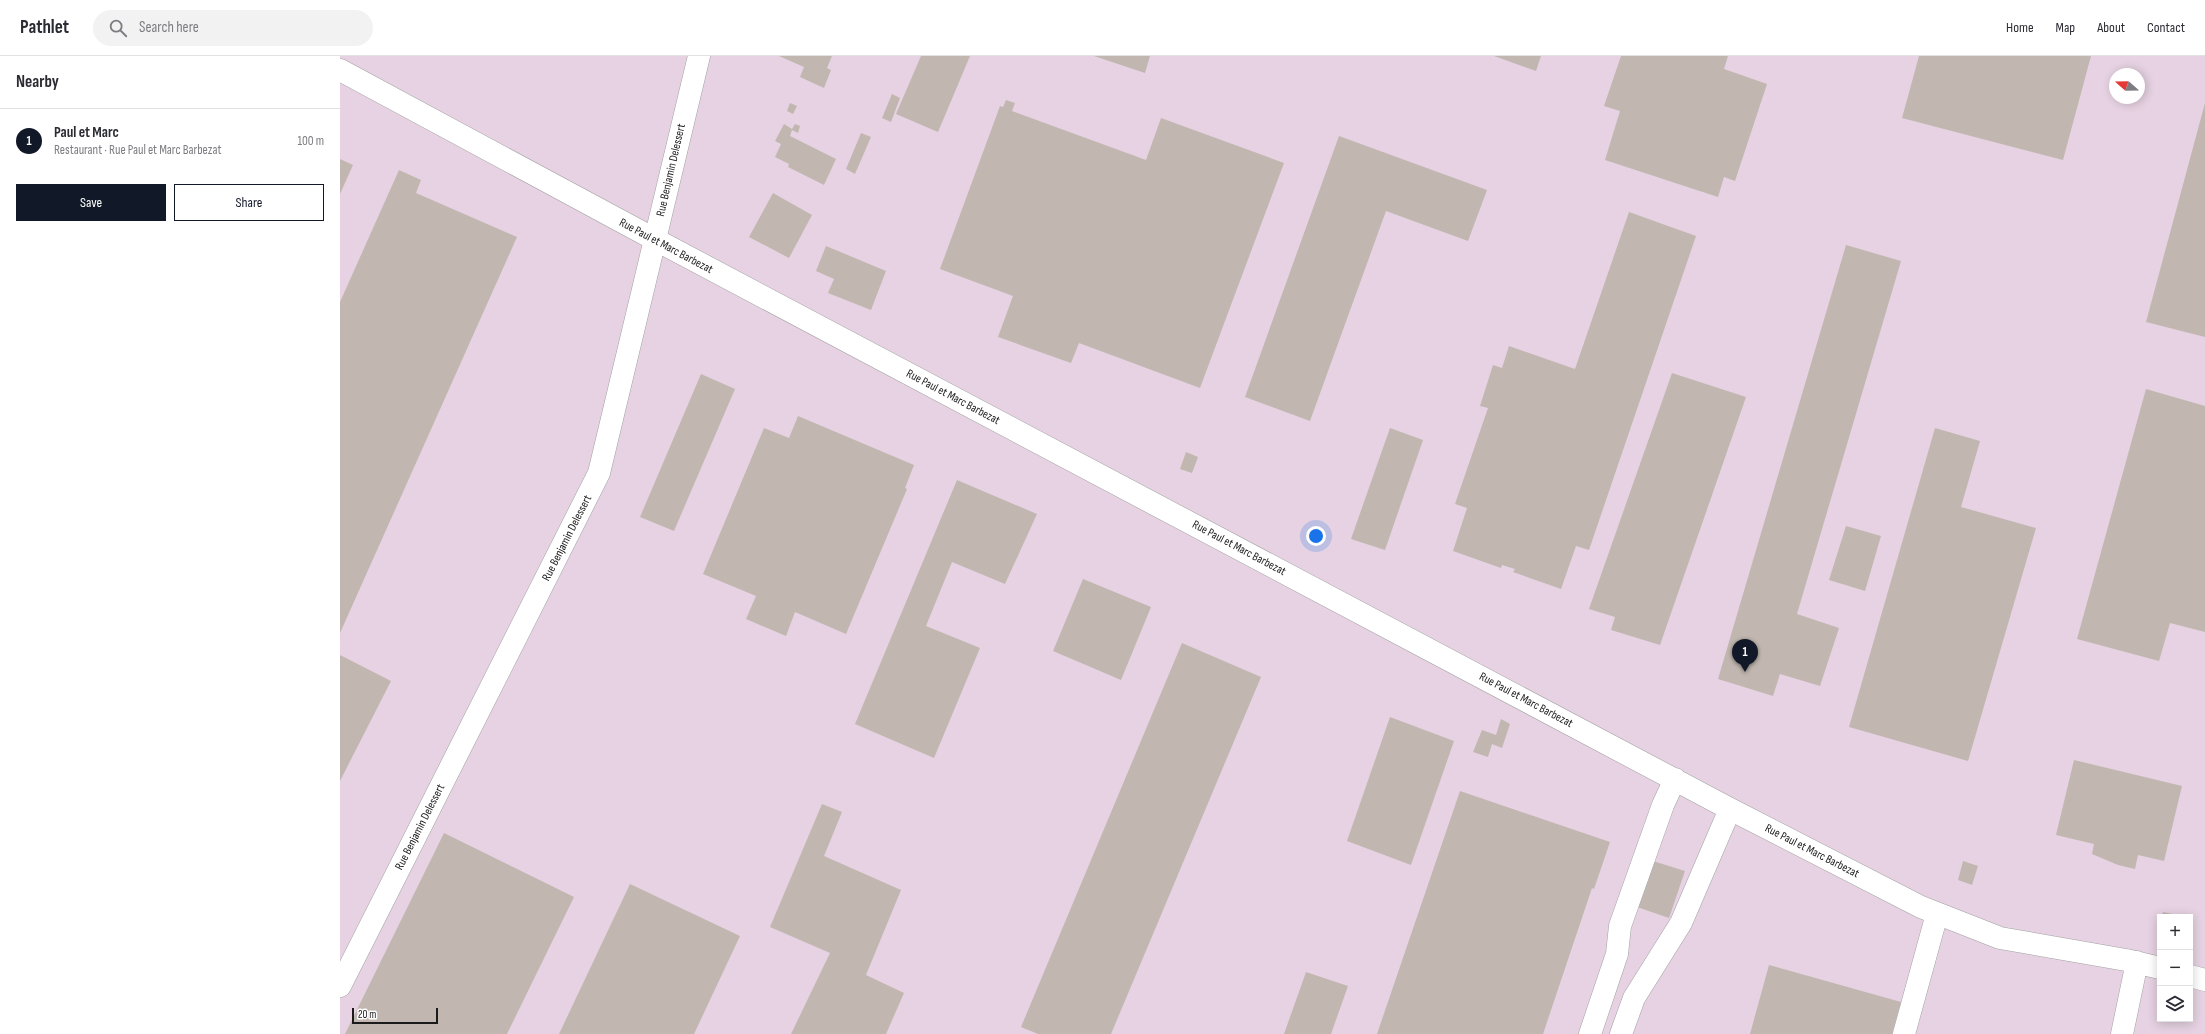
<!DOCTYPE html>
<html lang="en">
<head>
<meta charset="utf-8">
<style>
	:root { --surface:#fff; --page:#f2f2f3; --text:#2b2b33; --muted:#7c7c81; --line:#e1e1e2; --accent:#111827 }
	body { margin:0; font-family:"Sofia Sans Condensed",sans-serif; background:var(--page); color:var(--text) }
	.controls { position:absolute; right:12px; bottom:12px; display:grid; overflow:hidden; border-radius:0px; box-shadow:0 2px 10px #0003 }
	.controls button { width:36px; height:36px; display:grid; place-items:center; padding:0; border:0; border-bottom:1px solid var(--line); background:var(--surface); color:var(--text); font:20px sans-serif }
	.compass { position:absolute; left:1769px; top:12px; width:36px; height:36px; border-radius:50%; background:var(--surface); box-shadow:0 2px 10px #0003; rotate:290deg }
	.scale { position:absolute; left:12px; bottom:10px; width:86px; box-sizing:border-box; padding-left:4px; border:2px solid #1b1b1b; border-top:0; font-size:11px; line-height:14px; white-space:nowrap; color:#1b1b1b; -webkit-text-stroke:3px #fff; paint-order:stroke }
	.you { position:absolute; left:976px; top:480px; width:14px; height:14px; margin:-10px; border:3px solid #fff; border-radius:50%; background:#1a73e8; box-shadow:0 0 0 6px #1a73e833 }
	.badge { display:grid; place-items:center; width:26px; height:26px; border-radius:50%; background:var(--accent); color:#fff; font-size:13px; font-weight:700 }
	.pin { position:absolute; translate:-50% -33px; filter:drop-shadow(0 1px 2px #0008) }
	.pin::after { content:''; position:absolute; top:21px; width:14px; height:12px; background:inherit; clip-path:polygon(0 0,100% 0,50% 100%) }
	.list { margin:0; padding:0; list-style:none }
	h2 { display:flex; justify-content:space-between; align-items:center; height:52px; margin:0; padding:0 16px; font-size:17px }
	h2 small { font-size:13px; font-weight:400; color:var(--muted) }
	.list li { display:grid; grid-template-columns:26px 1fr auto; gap:12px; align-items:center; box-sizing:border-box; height:64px; padding:0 16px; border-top:1px solid var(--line) }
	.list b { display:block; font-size:15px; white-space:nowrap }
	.list p { margin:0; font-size:13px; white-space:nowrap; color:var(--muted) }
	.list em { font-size:13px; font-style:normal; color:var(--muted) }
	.actions { display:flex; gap:8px; padding:12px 16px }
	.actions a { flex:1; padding:9px 0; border:1px solid var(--accent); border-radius:0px; text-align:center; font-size:14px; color:var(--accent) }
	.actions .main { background:var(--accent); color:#fff }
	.icon { flex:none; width:22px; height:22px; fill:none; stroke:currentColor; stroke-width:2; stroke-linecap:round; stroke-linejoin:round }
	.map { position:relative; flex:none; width:1865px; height:978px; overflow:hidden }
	header { display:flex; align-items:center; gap:24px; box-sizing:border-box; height:56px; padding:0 20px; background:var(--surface); border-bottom:1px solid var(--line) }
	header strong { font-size:19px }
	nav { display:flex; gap:22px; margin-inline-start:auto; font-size:14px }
	.search { width:280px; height:36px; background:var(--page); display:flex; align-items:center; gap:10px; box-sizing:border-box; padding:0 14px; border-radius:22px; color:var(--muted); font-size:15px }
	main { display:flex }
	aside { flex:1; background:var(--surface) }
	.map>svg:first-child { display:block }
	.industrial { fill:#e6d2e2; fill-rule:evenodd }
	.building { fill:#c1b7b0 }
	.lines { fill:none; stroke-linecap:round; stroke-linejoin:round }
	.minor-casing { stroke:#a2a2a2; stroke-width:23 }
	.minor { stroke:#fff; stroke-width:22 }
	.labels { text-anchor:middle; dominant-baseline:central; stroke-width:4; stroke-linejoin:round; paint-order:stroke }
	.street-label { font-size:12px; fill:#1b1b1b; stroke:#fff }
</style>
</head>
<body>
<header>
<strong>Pathlet</strong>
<div class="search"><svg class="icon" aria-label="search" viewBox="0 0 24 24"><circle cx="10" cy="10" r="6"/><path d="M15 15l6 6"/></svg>Search here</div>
<nav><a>Home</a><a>Map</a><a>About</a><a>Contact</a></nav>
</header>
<main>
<aside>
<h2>Nearby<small></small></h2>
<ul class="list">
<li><span class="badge">1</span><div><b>Paul et Marc</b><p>Restaurant · Rue Paul et Marc Barbezat</p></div><em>100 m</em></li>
</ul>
<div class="actions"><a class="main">Save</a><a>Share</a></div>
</aside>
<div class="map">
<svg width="1865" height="978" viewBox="0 0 1865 978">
	<rect width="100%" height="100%" fill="#ede8e0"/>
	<path class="industrial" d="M0 0H1865V978H0ZM1775 18H1799V42H1775ZM1820 861H1850V963H1820Z"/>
	<path class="building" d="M439 0H492L487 12 491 14 484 32 460 21 464 11Z
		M581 0H630L598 76 556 58Z
		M754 0H810L805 17Z
		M1154 0H1201L1196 15Z
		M1281 0H1388L1384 13 1427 28 1395 125 1384 121 1378 141 1265 104 1280 55 1264 50Z
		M1579 0H1751L1723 104 1562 62Z
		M552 38 560 42 551 66 542 62Z
		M666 44 675 47 672 55 806 104 821 62 944 107 860 332 739 287 731 307 658 281 673 240 600 213 660 50 663 51Z
		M450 47 457 50 453 58 447 55Z
		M1865 47V281L1806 266Z
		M444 68 452 73 455 68 460 70 458 77 452 74 450 80 496 103 484 129 448 111 449 108 435 101 441 88 435 85Z
		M521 77 531 81 515 118 506 113Z
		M999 80 1147 134 1128 185 1046 155 970 365 905 341Z
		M0 103 13 109 0 138Z
		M59 114 81 124 76 137 177 181 0 577V246Z
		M433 137 472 159 449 202 409 181Z
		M1289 156 1356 180 1249 494 1236 490 1221 533 1173 516 1175 513 1162 509 1161 512 1113 495 1127 452 1115 448 1148 352 1140 350 1153 309 1162 312 1169 290 1235 313Z
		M1506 189 1561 205 1457 558 1499 572 1480 630 1440 618 1433 640 1378 623Z
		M486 190 546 215 531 254 488 237 494 223 476 215Z
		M1332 317 1406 341 1320 589 1271 574 1275 561 1249 553Z
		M361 318 395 333 334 475 300 461Z
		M1806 333 1865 350V576L1830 567 1819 605 1737 583Z
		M458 360 574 409 565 432 567 433 506 578 455 556 446 580 406 563 416 540 363 518 424 372 449 382Z
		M1050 372 1083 384 1045 494 1011 483Z
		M1595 372 1640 385 1621 451 1696 472 1628 705 1509 671Z
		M846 396 858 401 852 417 840 413Z
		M617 424 697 458 665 528 612 506 586 570 640 592 594 702 515 668Z
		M1506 470 1541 480 1525 535 1489 524Z
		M743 523 811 551 781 624 713 595Z
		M842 587 921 621 771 978H698L681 971Z
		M0 599 51 625 0 725Z
		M1050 661 1114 685 1071 809 1007 785Z
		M1161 663 1170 668 1162 692 1152 688 1148 701 1133 696 1142 674 1156 679Z
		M1734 704 1842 730 1824 805 1798 799 1795 813 1778 809 1752 798 1754 788 1716 779Z
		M1120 735 1270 786 1254 833 1252 832 1203 978H1037Z
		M482 748 502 756 484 800 561 834 526 919 564 937 546 978H451L490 897 430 871Z
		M104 777 234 841 167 978H5Z
		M1313 805 1345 815 1329 862 1297 851Z
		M1623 805 1638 810 1632 829 1618 824Z
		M290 828 400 880 354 978H219Z
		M1823 856 1837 859V861H1822Z
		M1429 909 1561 946 1552 978H1410Z
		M966 916 1008 930 991 978H944Z"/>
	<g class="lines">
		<g class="minor-casing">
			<path id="minor" d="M0 14 316 184 1390 753 1581 851 1660 882 1786 904 1820 912
				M1850 920 1865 924
				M0 930 259 417 359 0
				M1250 978 1277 898 1280 870 1323 749 1335 723
				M1281 978 1294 942 1341 867 1390 753
				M1564 978 1597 858
				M1782 978 1797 906"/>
		</g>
		<use href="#minor" class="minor"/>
	</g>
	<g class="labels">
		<g class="street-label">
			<text transform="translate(331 114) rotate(-77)">Rue Benjamin Delessert</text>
			<text transform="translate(326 190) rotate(28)">Rue Paul et Marc Barbezat</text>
			<text transform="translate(613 341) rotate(28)">Rue Paul et Marc Barbezat</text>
			<text transform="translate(227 482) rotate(-63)">Rue Benjamin Delessert</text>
			<text transform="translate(899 492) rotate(28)">Rue Paul et Marc Barbezat</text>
			<text transform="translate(1186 644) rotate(28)">Rue Paul et Marc Barbezat</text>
			<text transform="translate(80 771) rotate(-63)">Rue Benjamin Delessert</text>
			<text transform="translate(1472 795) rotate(27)">Rue Paul et Marc Barbezat</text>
		</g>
	</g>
</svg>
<div class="controls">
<button>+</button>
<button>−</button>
<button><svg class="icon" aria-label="layers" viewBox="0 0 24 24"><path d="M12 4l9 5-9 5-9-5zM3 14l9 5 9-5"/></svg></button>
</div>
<svg class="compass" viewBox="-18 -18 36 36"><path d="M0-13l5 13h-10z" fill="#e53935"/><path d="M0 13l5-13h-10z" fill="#7c7c81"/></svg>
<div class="scale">20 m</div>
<div class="you"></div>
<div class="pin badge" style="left:1405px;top:616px">1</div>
</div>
</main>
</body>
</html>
